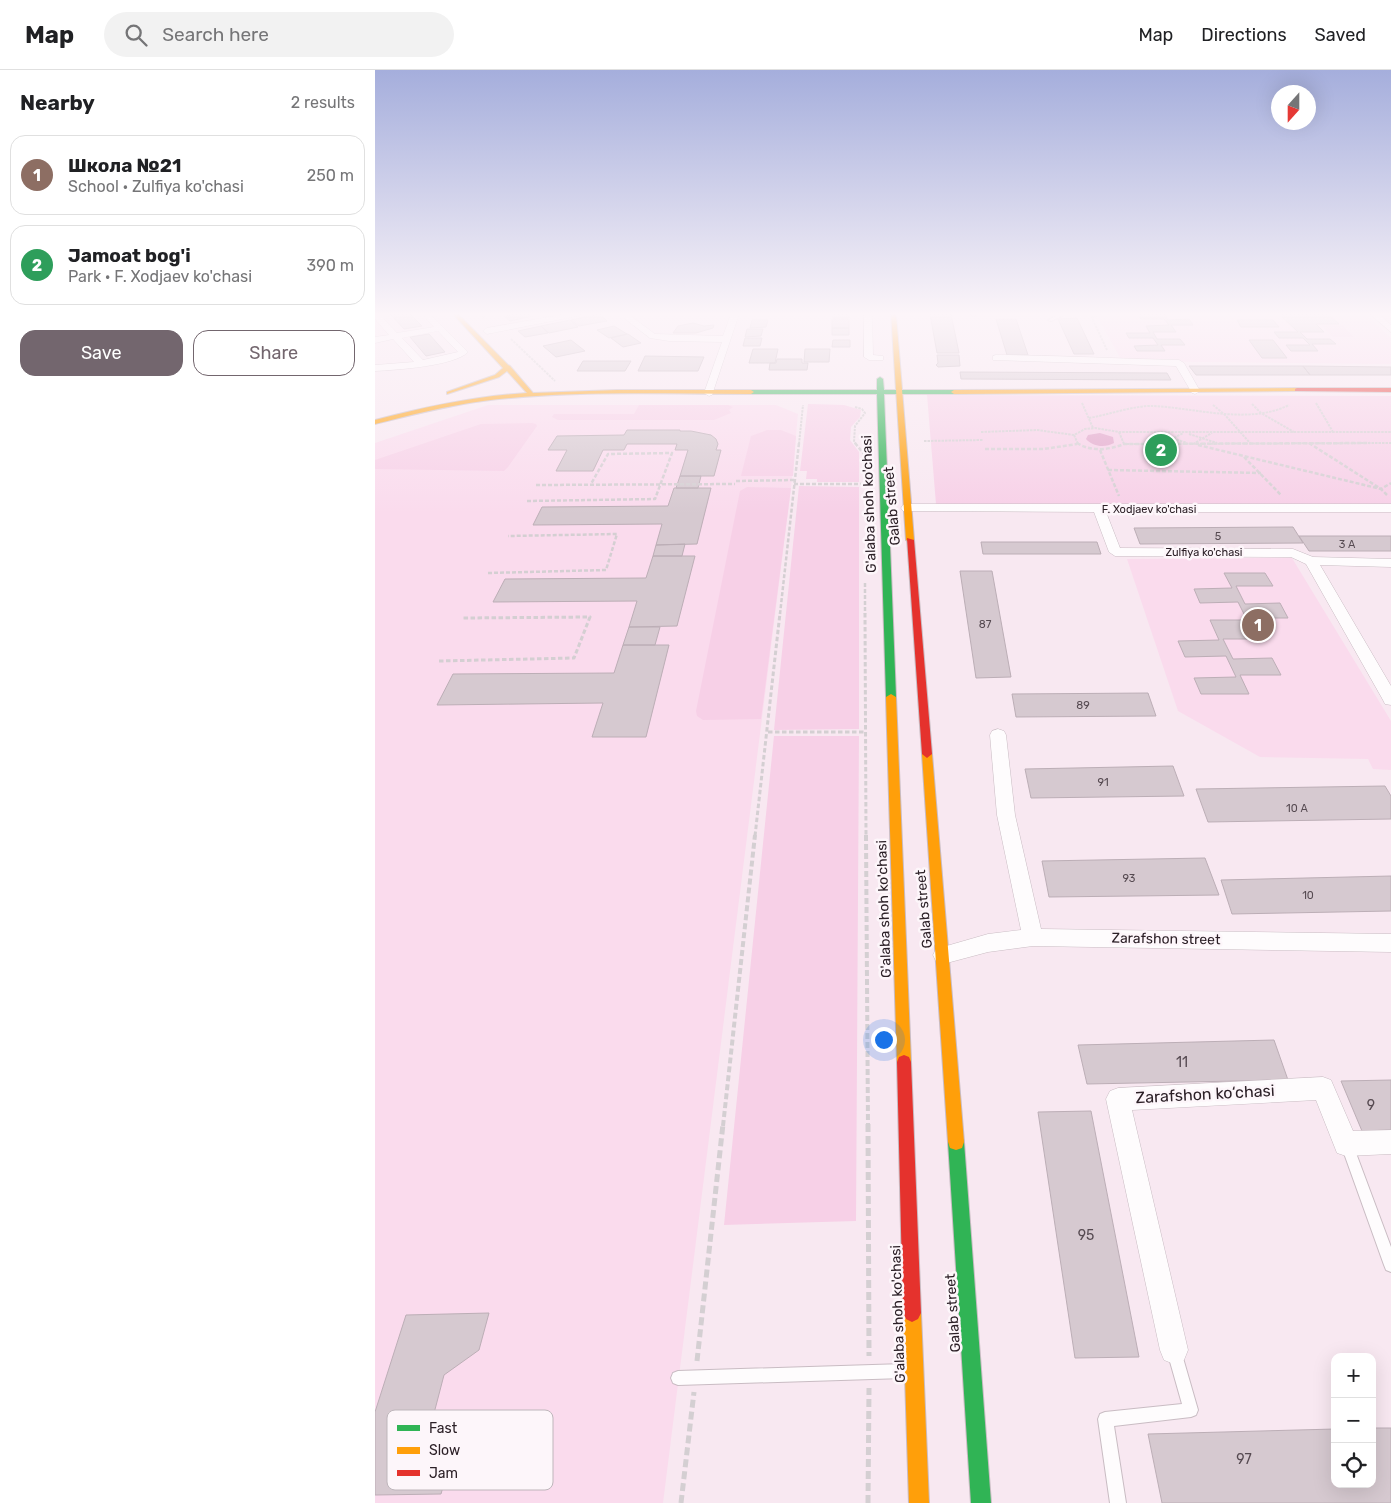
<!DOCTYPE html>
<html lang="en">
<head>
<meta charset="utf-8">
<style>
	:root { --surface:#fff; --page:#f2f2f2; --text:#202124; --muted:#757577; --line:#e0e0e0; --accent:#73666e }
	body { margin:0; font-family:Rubik,sans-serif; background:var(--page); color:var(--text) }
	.controls { position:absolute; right:15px; bottom:15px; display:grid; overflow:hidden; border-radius:10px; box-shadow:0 5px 20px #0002 }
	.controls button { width:45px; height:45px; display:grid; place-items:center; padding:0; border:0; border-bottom:1px solid var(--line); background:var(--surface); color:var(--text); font:25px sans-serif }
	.compass { position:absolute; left:896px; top:15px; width:45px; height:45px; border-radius:50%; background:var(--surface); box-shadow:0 5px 20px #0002; rotate:201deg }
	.you { position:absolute; left:508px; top:969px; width:18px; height:18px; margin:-12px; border:4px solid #fff; border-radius:50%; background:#1a73e8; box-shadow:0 0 0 8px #1a73e833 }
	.badge { display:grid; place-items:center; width:32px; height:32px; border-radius:50%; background:var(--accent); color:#fff; font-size:16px; font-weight:700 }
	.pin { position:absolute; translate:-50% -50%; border:2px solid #fff; box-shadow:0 1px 5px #0006 }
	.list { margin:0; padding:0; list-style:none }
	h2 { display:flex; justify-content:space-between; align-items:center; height:65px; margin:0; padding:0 20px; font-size:21px }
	h2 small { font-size:16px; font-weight:400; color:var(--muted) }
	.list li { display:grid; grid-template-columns:32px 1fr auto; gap:15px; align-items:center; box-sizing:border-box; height:80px; margin:0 10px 10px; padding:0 10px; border:1px solid var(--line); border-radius:15px }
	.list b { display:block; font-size:19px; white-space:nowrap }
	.list p { margin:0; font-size:16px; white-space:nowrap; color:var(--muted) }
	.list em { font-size:16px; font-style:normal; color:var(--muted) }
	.actions { display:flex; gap:10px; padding:15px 20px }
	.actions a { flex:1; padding:11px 0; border:1px solid var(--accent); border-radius:15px; text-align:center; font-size:18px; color:var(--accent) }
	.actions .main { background:var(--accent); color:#fff }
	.icon { flex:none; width:28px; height:28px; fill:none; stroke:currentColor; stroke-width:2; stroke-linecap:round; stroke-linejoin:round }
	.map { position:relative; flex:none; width:1016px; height:1433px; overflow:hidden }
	header { display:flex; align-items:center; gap:30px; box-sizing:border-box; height:70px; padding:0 25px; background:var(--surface); border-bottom:1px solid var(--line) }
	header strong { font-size:24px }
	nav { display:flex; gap:28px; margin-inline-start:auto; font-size:18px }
	.search { width:350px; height:45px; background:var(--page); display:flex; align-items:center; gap:12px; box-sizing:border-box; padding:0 18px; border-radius:28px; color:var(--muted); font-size:19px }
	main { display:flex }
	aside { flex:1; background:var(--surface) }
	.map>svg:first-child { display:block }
	.built { fill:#fadbed }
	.green { fill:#f7d0e7 }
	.water { fill:#e1a4c9 }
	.building { fill:#d6c9d0; stroke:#bcaeb6 }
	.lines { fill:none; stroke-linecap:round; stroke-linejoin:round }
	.lane-casing { stroke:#c9bcc3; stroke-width:2 }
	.street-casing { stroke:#c9bcc3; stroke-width:1 }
	.fast-casing { stroke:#c9bcc3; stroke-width:2 }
	.slow-casing { stroke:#c9bcc3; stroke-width:2 }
	.jam-casing { stroke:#c9bcc3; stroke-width:2 }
	.path-far4 { stroke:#d4cfd2; stroke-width:2; stroke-dasharray:2.5 1; stroke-linecap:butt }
	.path-far3 { stroke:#d4cfd2; stroke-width:2.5; stroke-dasharray:4 2; stroke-linecap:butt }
	.path-far2 { stroke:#d4cfd2; stroke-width:3; stroke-dasharray:4.5 2.5; stroke-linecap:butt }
	.path-far1 { stroke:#d4cfd2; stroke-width:4; stroke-dasharray:6 3; stroke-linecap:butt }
	.path { stroke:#d4cfd2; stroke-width:5; stroke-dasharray:8 4; stroke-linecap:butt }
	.lane { fill:#fefcfd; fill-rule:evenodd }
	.street { fill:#fefcfd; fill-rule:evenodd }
	.fast { fill:#30b455; fill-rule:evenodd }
	.slow { fill:#ff9f0a; fill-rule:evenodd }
	.jam { fill:#e5322d; fill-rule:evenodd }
	.labels { text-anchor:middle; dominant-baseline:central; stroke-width:5; stroke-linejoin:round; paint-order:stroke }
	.far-street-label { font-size:11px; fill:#2c2027; stroke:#fdf6fa }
	.number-label { font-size:11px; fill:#564a51 }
	.street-label { font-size:14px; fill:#2c2027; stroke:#fdf6fa }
	.near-number-label { font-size:14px; fill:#564a51 }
	.near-street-label { font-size:16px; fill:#2c2027; stroke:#fdf6fa }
	.key { fill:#fdf6fa; stroke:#beb6bb; stroke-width:1 }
	.key-label { font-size:14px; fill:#2c2027 }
</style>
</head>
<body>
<header>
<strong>Map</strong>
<div class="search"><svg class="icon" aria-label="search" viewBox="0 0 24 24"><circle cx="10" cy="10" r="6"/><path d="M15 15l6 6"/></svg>Search here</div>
<nav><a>Map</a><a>Directions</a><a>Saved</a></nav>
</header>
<main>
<aside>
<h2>Nearby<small>2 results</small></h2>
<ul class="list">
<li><span class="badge" style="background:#8d6e63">1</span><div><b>Школа №21</b><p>School · Zulfiya ko'chasi</p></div><em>250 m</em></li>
<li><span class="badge" style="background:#2e9e5b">2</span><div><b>Jamoat bog'i</b><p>Park · F. Xodjaev ko'chasi</p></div><em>390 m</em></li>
</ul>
<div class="actions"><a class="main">Save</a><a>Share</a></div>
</aside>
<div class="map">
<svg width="1016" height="1433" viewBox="0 0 1016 1433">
	<rect width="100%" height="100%" fill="#f8e8f1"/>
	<path class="built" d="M592 244H674L669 246 593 247Z
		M731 244H990L1016 268V294L747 291 723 248Z
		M113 335H401L423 344 416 418 288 1433H0V373Z
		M917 488 1016 651V700L998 699 993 689 885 687 803 641 752 489Z"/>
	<path class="green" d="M946 255H967L979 267H958Z
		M552 325 1016 326V435L561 434Z
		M433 334 469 335 486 340 485 347 476 357 475 370 484 382V412H442V409H431L432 401H425Z
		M264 335H353L358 337 354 340 356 343 339 350H183L177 347 179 344H259Z
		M157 353 161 354 162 356 133 397 129 401 0 399V390L106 354Z
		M392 360H406L421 366 418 406H366L376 366Z
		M424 416 484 417V659L399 660Z
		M372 417 416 418 386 649 328 650 322 646 321 641 365 421Z
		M399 666H484L481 1151 349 1155Z"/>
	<path class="water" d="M725 363 738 367 739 373C730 378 718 377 711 369L713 365Z"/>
	<path class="building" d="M15 244H35L47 256 29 259Z
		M142 244H155L158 246 135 251 129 246Z
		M224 244 232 251 204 256 196 250Z
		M458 244H474V248H458Z
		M555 244H576L584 283H562Z
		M763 244H789L793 250 814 249 818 255H796L801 262H778L782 269H805L810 275H786L790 281H762L759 276 783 275 778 268H754L751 263H775L771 256 794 255 789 249H766Z
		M904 244H953L964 254H941L949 262H925L932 269H955L961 274H937L943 281H916L911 275H935L928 268H904L899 262H923Z
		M702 248 719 284H699L683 249Z
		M457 249H474V258H457Z
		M621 249H641L653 285H632Z
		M195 250 203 257 174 263 166 256Z
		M377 250H393L391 257 375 258Z
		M862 250H898L904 257H866Z
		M318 253 329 256 339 255 338 258 321 263H298L303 256Z
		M166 256 173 263 150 267 143 261Z
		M239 256 252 264 234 268 222 260Z
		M457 258H474V265H457Z
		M372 259H388L386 266 370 267Z
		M54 264 70 282 51 286 35 267Z
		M253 264 266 273 248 277 236 268Z
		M370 268H387L385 276H368Z
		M196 270 210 281 181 287 168 276Z
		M458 270H475V277H457Z
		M874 270H898L912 288H887Z
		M378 279H403L400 293H374Z
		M430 279H455L454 292H429Z
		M562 285H584L585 296 563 297 561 295 563 293Z
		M270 286 329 287 323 301H263Z
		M402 289H427V293H433L432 300H394L395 293H401Z
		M208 291H256L250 301H202Z
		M814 296H928L935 305H821Z
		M928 296 1016 297V305H935Z
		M585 302 792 303 796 310 586 309Z
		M252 360H305V361H316L336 365 341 369 343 374 341 380H346L339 406H305L313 380H300L302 374H252L249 380H228L218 401H181L192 380H173L182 366 249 365Z
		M305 406H326L323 418H301Z
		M299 418H336L322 474 281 475 287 454 158 455 167 437 293 436Z
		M918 457 928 473 765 474 759 458Z
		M924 466H1016V481H934Z
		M606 472H722L726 484H608Z
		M310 474 307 486H278L281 475Z
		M278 486H320L302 556 254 557 262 531 118 532 130 509 271 508Z
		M585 501H617L636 607 601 608Z
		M849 503H890L898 516H861L870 534 905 533 913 548H877L888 569H848L858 589 897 588 906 605H865L874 624H826L819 608 861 607 851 586 810 587 803 571 844 570 835 550H872L863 532 825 533 819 519 857 518Z
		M254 557H285L280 575H248Z
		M248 575H294L271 667H217L228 633 62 635 78 604 239 603Z
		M773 623 781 646 641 647 637 624Z
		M798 696 809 726 656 728 650 699Z
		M1010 716 1016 726V749L833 752 821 719Z
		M830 788 844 825 674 827 667 791Z
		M1016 806V841L857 844 846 810Z
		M899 970 913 1010 712 1014 703 975Z
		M1016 1010V1060L987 1061 966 1011Z
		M716 1041 764 1287 700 1288 663 1042Z
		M114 1243 104 1280 69 1305 57 1351 79 1377 66 1424 0 1425V1342L31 1245Z
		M997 1358H1016V1433H787L773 1364 960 1359V1414H997Z"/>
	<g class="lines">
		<g class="lane-casing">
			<path id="lane" d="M596 244H600V245L598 246Z
				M686 244H691L676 251 673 250Z
				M972 1069 976 1071 978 1075 1016 1177V1202L1011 1200 1009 1195 966 1075 968 1071Z
				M799 1274 804 1276 806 1281 823 1340 821 1345 816 1347 739 1356 751 1433H735L723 1349 725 1344 730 1342 807 1334 792 1281 794 1276Z
				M529 1294 534 1296 536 1301 534 1306 529 1308 303 1315 298 1313 296 1308 298 1303 303 1301Z"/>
		</g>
		<g class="street-casing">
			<path id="street" d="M0 244H4L22 263 59 257 47 244H55L93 282C80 296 20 300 0 301V295L39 292 18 269 0 273V267L14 265 0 249ZM63 261 83 282 48 290 27 268Z
				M191 244H206L202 246 112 264 108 261 112 258Z
				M244 244H253L280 264 348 266 356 244H364L337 325 334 326 329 323 347 272 294 271 275 268Z
				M489 244H497L498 285 508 286V290H494L489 287Z
				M995 244H1004L1016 255V262Z
				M621 285C682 285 743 289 804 290L809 293 825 321 820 324 817 323 801 296 618 290V286Z
				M532 434H1016V442H731L745 478 918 479 938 487 1016 489V497L945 495 1016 616V635L1010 634 1008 630 931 494 916 487 740 486 734 482 719 442 528 441 526 438 528 435Z
				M623 659 629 661 631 665 640 745 666 859 1016 864V882L658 876 613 882 568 894 561 891 558 885 561 879 613 864 646 860 622 745 615 665 617 661Z
				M948 1007 956 1010 978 1061 1016 1060V1084L971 1086 962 1083 941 1030 757 1040 813 1280 809 1290 799 1294 789 1290 785 1280 731 1029 735 1021 743 1018Z"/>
		</g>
		<g class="fast-casing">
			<path id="fast" d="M505 307 508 309 509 320H579L582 322 579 324H509L521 627 516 630 511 627 502 324H376L373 322 376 320H502V309Z
				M581 1064 587 1066 589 1072 616 1433H596L573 1072 575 1066Z"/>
		</g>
		<g class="slow-casing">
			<path id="slow" d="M78 244H83L133 295 135 296 158 323 242 320H376L379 322 376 324C286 324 195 320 108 331 71 336 36 345 0 354V350C50 337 100 326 152 323L132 301 124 307 72 324V322L120 305 128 298Z
				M516 244H521L539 470 535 472 531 470Z
				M922 318 924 319V321L579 324 576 322 579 320Z
				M516 624 521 627 536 992 534 997 529 999 524 997 522 992 511 627Z
				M552 680 557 684 589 1072 587 1078 581 1080 575 1078 573 1072 547 684Z
				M537 1234 543 1237 546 1243 554 1433H534L528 1243 531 1237Z"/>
		</g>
		<g class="jam-casing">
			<path id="jam" d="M922 318H1016V322L920 321V319Z
				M532 468 539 470 557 684 552 688 547 684Z
				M529 985 534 987 536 992 546 1243 543 1249 537 1252 531 1249 528 1243 522 992 524 987Z"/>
		</g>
		<path class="path-far4" d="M105 244 110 249
			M725 244 717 248 732 280
			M136 269 180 311
			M707 333 718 358
			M941 333 958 362
			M877 334 886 343 919 362
			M838 335 850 345 875 373
			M480 337 487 339 490 343 480 356 479 372 481 374
			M714 348C732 345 761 335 778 336 821 338 874 355 914 335
			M606 362 662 360 699 365 710 359 720 358 744 362H1016
			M744 362 749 374
			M785 364 812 373
			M814 364 842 373
			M699 365 703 374
			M549 371 608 370
			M790 373 808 363
			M934 373 936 374
			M424 374 428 335
			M700 374H702
			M748 374 1016 373
			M818 374 837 363"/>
		<path class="path-far3" d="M480 373 489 384
			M702 373C716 382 734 380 749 374L995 373
			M934 373 1006 419 1012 425
			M823 375 1006 419 1016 413
			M610 379H669L702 374
			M725 380 744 426
			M869 387 906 425
			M733 400 886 403
			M361 411 420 410
			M419 414H489
			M161 415 360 414
			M152 431 280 429 297 383 233 384 216 414
			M113 503 231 500 242 464 133 466
			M490 513V544
			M405 544 424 373"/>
		<path class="path-far2" d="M490 543 491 766
			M64 591 199 588 215 547 88 548
			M393 662H490
			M380 766 405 543"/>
		<path class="path-far1" d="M491 765 493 1056
			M348 1056 380 765"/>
		<path class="path" d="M493 1054 494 1286
			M322 1291 348 1054
			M306 1433 319 1322
			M493 1433 494 1318"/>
		<use href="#lane" class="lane"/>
		<use href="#street" class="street"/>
		<use href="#fast" class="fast"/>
		<use href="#slow" class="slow"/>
		<use href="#jam" class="jam"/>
	</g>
	<linearGradient id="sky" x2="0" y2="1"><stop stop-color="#a5aedc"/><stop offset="0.55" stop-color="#fcf5f9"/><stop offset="1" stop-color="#fcf5f9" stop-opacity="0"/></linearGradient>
	<rect width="1016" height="444" fill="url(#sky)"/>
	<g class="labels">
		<g class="far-street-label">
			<text x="774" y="439">F. Xodjaev ko'chasi</text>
			<text x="829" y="482">Zulfiya ko'chasi</text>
		</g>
		<g class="number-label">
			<text x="843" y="466">5</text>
			<text x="972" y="474">3 А</text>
			<text x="610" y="554">87</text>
			<text x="708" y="635">89</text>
			<text x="728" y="712">91</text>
			<text x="922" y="738">10 А</text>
			<text x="754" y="808">93</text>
			<text x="933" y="825">10</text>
		</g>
		<g class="street-label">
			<text transform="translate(494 434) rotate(-92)">G'alaba shoh ko'chasi</text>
			<text transform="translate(517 436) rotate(-95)">Galab street</text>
			<text transform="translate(509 839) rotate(-92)">G'alaba shoh ko'chasi</text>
			<text transform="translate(549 839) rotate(-95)">Galab street</text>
			<text transform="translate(791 869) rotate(1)">Zarafshon street</text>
			<text transform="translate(578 1243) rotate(-94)">Galab street</text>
			<text transform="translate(523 1244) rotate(-92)">G'alaba shoh ko'chasi</text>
		</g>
		<g class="near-number-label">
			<text x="807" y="992">11</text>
			<text x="996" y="1035">9</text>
			<text x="711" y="1165">95</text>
			<text x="869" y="1389">97</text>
		</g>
		<g class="near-street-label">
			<text transform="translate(830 1024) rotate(-3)">Zarafshon ko‘chasi</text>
		</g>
	</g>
	<rect x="12" y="1340" width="166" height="80" rx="8" class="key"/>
	<rect x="22" y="1355" width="23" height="6" fill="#30b455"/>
	<rect x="22" y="1377" width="23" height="7" fill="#ff9f0a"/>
	<rect x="22" y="1400" width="23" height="6" fill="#e5322d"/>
	<g class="key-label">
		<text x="54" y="1363">Fast</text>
		<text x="54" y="1385">Slow</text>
		<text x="54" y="1408">Jam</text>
	</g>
</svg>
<div class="controls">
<button>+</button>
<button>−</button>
<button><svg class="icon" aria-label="locate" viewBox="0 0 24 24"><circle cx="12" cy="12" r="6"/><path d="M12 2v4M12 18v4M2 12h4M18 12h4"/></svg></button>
</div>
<svg class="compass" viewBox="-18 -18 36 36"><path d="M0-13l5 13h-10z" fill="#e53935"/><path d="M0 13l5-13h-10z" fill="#757577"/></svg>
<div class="you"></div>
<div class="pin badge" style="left:883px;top:555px;background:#8d6e63">1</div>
<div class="pin badge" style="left:786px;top:380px;background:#2e9e5b">2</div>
</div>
</main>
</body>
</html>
